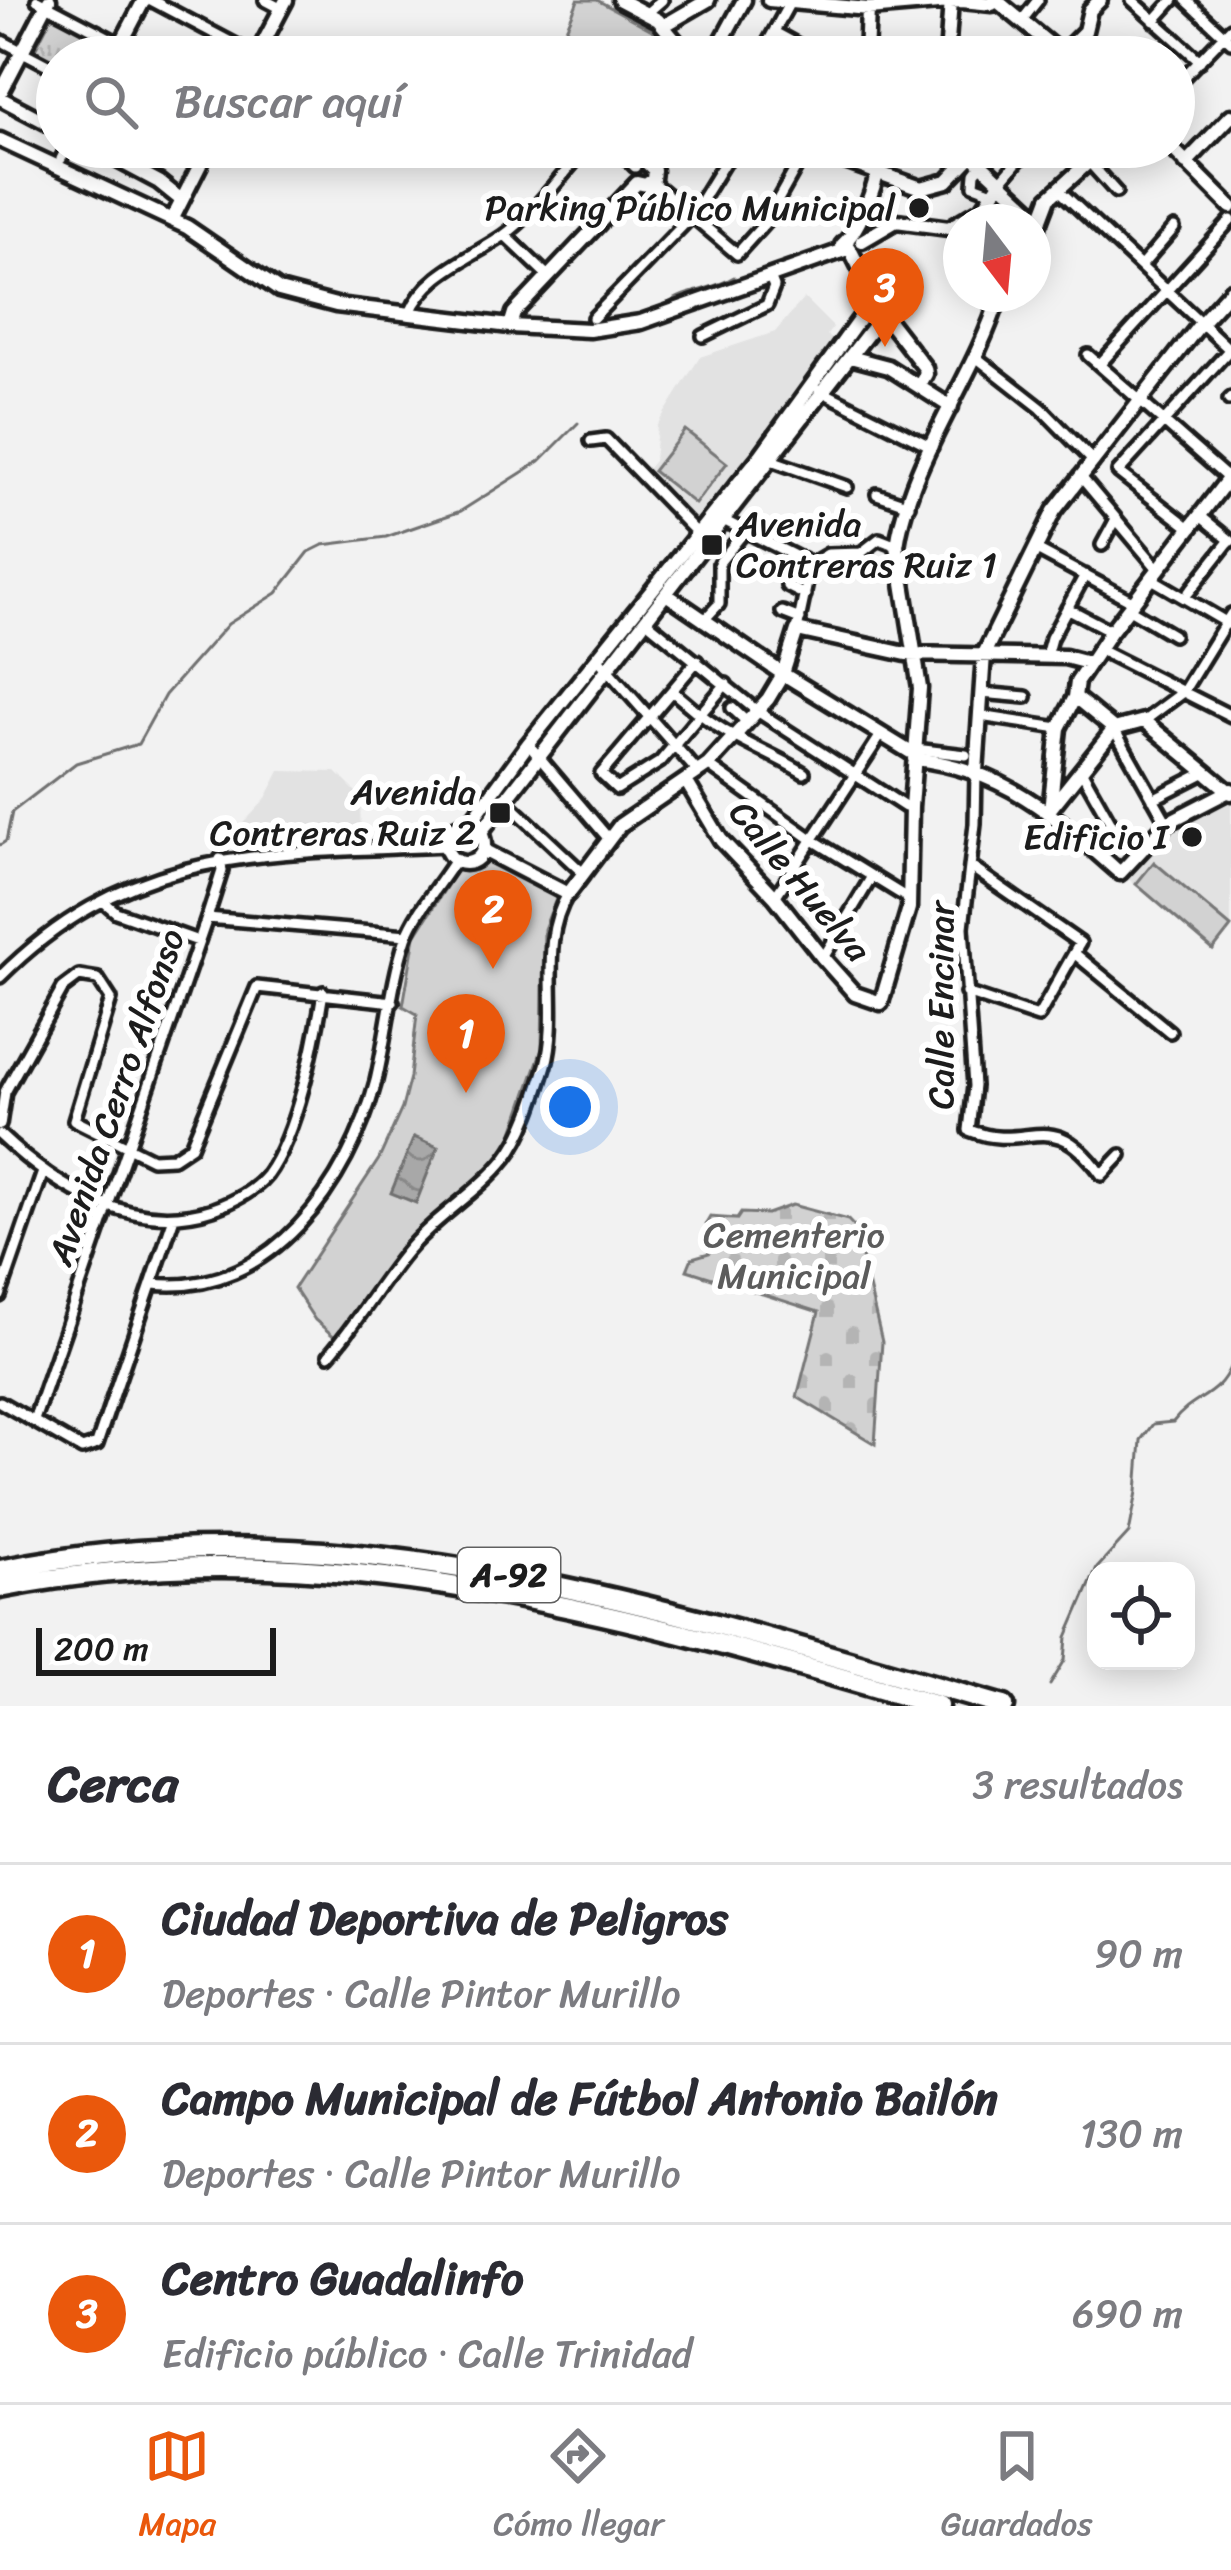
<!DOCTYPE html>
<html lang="es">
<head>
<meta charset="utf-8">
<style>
	:root { --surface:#fff; --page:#f7f7f7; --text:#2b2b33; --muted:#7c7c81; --line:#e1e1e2; --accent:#ea580c }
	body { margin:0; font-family:Sriracha,sans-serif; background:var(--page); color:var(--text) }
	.controls { position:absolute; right:36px; bottom:36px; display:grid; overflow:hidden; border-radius:24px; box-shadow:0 6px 30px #0003 }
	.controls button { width:108px; height:108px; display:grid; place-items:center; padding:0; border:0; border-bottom:3px solid var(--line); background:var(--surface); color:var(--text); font:60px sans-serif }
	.compass { position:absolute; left:943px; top:204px; width:108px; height:108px; border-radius:50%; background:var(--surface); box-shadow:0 6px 30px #0003; rotate:164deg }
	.scale { position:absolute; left:36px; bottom:30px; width:240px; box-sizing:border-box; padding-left:12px; border:6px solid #1c1c1c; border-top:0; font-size:33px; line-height:42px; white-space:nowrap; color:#1c1c1c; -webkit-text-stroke:9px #fff; paint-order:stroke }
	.you { position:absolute; left:570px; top:1107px; width:42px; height:42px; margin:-30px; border:9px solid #fff; border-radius:50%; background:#1a73e8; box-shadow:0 0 0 18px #1a73e833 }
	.badge { display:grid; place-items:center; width:78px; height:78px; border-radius:50%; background:var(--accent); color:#fff; font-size:39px; font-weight:700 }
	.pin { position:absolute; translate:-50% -99px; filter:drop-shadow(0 3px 6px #0008) }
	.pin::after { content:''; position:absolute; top:63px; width:42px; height:36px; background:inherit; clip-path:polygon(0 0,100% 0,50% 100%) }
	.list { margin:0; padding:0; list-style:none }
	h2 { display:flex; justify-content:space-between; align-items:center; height:156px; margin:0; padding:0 48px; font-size:51px }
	h2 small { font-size:39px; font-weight:400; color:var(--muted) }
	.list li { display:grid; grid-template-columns:78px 1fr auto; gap:36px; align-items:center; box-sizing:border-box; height:180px; padding:0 48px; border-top:3px solid var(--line) }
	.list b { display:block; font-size:45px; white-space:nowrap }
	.list p { margin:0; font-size:39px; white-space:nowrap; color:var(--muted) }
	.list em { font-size:39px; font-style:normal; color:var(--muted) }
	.icon { flex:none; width:66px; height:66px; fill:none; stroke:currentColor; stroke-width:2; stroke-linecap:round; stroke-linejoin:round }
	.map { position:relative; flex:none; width:1231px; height:1706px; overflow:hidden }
	.search { position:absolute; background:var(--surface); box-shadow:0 6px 30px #0003; left:36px; right:36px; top:36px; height:132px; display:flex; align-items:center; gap:30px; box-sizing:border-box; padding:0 42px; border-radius:66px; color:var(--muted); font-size:45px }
	.sheet { height:696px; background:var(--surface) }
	nav { display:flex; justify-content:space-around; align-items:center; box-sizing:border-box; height:168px; border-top:3px solid var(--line); background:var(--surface); font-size:33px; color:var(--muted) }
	nav a { display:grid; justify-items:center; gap:6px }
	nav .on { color:var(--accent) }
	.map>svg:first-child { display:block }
	.built { fill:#e2e2e2 }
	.grass { fill:#d2d2d2; stroke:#777; stroke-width:3 }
	.cemetery { fill:url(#cemetery-stones); stroke:#777; stroke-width:3 }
	.park { fill:url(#park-tufts); stroke:#777; stroke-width:3 }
	.water { fill:url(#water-waves); stroke:#707070; stroke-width:3 }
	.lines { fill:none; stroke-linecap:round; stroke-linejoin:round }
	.stream { stroke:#707070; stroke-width:3 }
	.minor-casing { stroke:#1c1c1c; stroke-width:18 }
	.tertiary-casing { stroke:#1c1c1c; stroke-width:21 }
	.motorway-casing { stroke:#1c1c1c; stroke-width:27 }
	.minor { stroke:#fff; stroke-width:9 }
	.tertiary { stroke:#fff; stroke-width:12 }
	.motorway { stroke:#fff; stroke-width:18 }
	.poi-dot { fill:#1c1c1c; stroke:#fff; stroke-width:4.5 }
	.labels { text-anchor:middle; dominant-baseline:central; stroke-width:12; stroke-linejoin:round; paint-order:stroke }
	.shield { fill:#fff; stroke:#606060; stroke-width:3 }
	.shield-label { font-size:33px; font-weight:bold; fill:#1c1c1c }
	.poi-label { font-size:36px; fill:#1c1c1c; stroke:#fff; text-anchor:end }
	.street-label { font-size:36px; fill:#1c1c1c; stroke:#fff }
	.park-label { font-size:36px; fill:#5c5c5c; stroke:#fff }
</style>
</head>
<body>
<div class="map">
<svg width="1231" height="1706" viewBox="0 0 1231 1706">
	<defs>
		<pattern id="cemetery-stones" width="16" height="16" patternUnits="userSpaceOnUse" patternTransform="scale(3)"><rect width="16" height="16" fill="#d2d2d2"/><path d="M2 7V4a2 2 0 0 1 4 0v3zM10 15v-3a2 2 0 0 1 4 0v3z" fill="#b4b4b4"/></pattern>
		<pattern id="park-tufts" width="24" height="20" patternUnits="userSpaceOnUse" patternTransform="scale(3)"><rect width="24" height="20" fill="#d2d2d2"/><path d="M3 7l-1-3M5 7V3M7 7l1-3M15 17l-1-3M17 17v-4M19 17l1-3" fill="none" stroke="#b4b4b4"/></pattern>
		<pattern id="water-waves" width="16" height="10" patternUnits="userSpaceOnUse" patternTransform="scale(3)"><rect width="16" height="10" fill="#a8a8a8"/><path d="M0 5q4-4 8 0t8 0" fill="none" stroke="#888"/></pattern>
	</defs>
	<rect width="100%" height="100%" fill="#f2f2f2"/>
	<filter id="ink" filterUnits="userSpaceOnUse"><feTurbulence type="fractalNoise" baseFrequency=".00833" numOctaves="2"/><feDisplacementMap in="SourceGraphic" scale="24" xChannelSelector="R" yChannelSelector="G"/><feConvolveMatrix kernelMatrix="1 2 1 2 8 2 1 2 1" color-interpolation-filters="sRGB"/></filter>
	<g filter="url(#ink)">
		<path class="built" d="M804 298 833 327 827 335 838 344 697 527 642 475 654 461 657 425 700 357 775 332Z
			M280 771 336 772 360 796 361 840 342 841 335 836 235 841 234 833 265 800Z
			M1231 803V930L1213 951 1126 877 1174 826Z"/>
		<path class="grass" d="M578 0H597L661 35 646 57H539C562 45 569 23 578 0Z
			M685 430 727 463 695 504 653 471Z
			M488 858 554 891 556 899 544 929 542 1049 512 1135 494 1163 418 1231 338 1340 315 1320 294 1288 379 1159 402 1108 410 1077 417 1014 403 1006 415 936 457 870H475Z
			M1154 862 1231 927 1213 950 1136 884Z"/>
		<path class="cemetery" d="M792 1205 848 1220 864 1237 862 1257 882 1342 875 1444 797 1397 819 1312 687 1270 692 1258 709 1253 713 1245 706 1224 710 1217 737 1219 741 1213 767 1214Z"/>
		<path class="park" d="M53 14 110 44 103 57H57V65L33 53Z"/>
		<path class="water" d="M414 1137 438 1147 416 1203 391 1193Z"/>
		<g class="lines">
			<path class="stream" d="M666 305C686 289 712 291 734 277
				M0 845 6 841 12 812 76 763 138 744 165 695 228 624 277 593 309 552 323 545 386 537 461 511 540 461 578 423
				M1050 1685 1065 1660 1067 1637 1097 1568 1129 1533 1137 1492 1141 1440 1153 1424 1173 1422C1193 1396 1218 1398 1231 1365"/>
			<g class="minor-casing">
				<path id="minor" d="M37 0 146 57
					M151 0 257 56
					M265 0 282 9
					M1132 0 1200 61
					M1186 0 1231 42
					M647 13 662 0
					M1023 19 1038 0
					M1154 21 1173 0
					M774 32 820 57
					M0 40 57 70
					M653 57 670 37
					M760 57 790 2
					M1174 87 1231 28
					M615 147 635 167
					M61 159 67 147
					M1089 162 1116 192
					M982 164 975 173 974 185 993 192
					M651 181 737 254 765 223 807 148
					M1001 181 1030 147
					M1059 190 1230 350
					M505 235 549 277
					M1141 266 1174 228
					M410 313C425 275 471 258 503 236 534 214 561 176 587 147
					M593 318 691 217 734 147
					M703 336 767 305 774 287 770 277
					M1088 355 1231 481
					M977 358 1041 408 1094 462
					M1100 364 1231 220
					M819 390 932 447
					M1229 400 1231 398
					M591 441 606 439 698 534
					M768 459 847 487
					M1081 477 1159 570
					M877 494 909 505
					M1199 515 1231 541
					M719 518 811 564
					M1190 528 1118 472 1231 348
					M1102 545 1115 521
					M1035 549 1134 602
					M811 564 828 554 861 553 879 539 897 546
					M1152 579 1231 625
					M787 586 805 595
					M1189 592 1230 540
					M1067 608 1111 631
					M1129 609 1173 635
					M782 612 800 619
					M645 620 757 711 905 807H911
					M703 621 719 604V563L744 532
					M797 630 811 564
					M1098 649 1231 716
					M1046 656 1051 638 1085 575
					M598 659 698 772
					M697 661 601 774 617 789 660 762 698 717
					M672 691 698 713
					M981 693 1026 697
					M732 708 747 722
					M702 712 726 684
					M703 716C735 741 770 752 804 773
					M980 716 1059 728
					M1144 721 1183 692 1231 614
					M1114 729 1167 823
					M528 744 608 838
					M915 749 966 755
					M708 765 813 840 909 899
					M976 772 975 824 963 927 974 1086 969 1130C1030 1155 1049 1102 1102 1175L1121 1155
					M1082 772 1117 834 1138 854
					M503 798 583 873
					M1153 799 1206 772
					M971 867 1080 943 1074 953 1170 1032
					M775 897 881 735
					M103 901 116 912 198 941
					M207 918 407 935
					M823 958 871 878
					M0 977C134 843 272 854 446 846
					M966 993 1038 1017 1074 953
					M0 1125 5 1092 63 988 79 976 98 979 111 999 74 1120 152 1159 173 1158 191 1146 257 987 393 1002
					M0 1135C56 1188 133 1235 213 1209 233 1202 254 1191 267 1175 297 1134 315 1042 323 992
					M153 1284C271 1297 349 1183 376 1081 387 1034 391 983 406 938 416 911 440 884 455 860
					M0 1296 43 1172
					M329 1355C357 1323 378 1286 406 1252 435 1217 478 1193 506 1158 525 1134 537 1094 546 1065 561 1009 537 944 568 894
					M0 1402 82 1449 97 1444 174 1217
					M34 1420 207 918 222 871 220 859"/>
			</g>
			<g class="tertiary-casing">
				<path id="tertiary" d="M620 0 658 20 689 57
					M769 0 868 9 962 1 992 4 996 0
					M996 0 1065 57
					M665 25 708 0
					M1062 54 1085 31 1090 10 1100 0
					M114 57 144 0
					M256 57 286 0
					M713 57 744 0
					M866 57 868 9
					M947 57 951 0
					M0 94 49 0
					M0 98 57 128
					M0 140 187 227 279 290 336 305 510 326 589 330 641 322 850 248
					M93 147 159 182 180 199
					M806 147 921 188 947 181 972 155
					M963 147 1041 220
					M1171 147 1231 207
					M1186 163 1231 116
					M648 164 658 147
					M637 183 646 185 653 179 654 170 648 164
					M172 220 209 147
					M1033 240 1049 198 1105 147
					M862 241 896 221 949 228 983 208 1001 181
					M842 245C861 229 882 173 880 147
					M848 245 883 314 925 368 926 374 919 386
					M510 326 514 313 637 183
					M850 357 888 367 951 407
					M666 594 783 674 915 755
					M1075 697 1114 729
					M1114 729 1144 721 1231 793
					M914 759C1003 768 1057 817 1120 873L1167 823 1231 790
					M976 772 984 654 1054 511 1201 323 1231 290
					M686 781 721 840 775 897 823 958 855 994 881 1003 909 908 911 807 920 688 897 546C910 457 974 380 1000 294
					M1051 808 1114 729
					M1050 810 1059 728 1075 697 1077 682 1111 631 1231 475
					M446 844a19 19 0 1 1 38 0a19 19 0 1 1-38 0Z
					M468 826 528 744 761 455 874 299
					M480 833 883 314
					M483 850 568 894 620 825 708 765 768 699 783 674 797 630 906 654 1065 657 1088 663"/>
			</g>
			<g class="motorway-casing">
				<path id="motorway" d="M0 1570C343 1500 678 1612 1004 1706
					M0 1588C321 1525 632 1616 938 1706"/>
			</g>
			<use href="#minor" class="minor"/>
			<use href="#tertiary" class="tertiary"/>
			<use href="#motorway" class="motorway"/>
		</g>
	</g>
	<g class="poi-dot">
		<circle cx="919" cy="208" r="12"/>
		<rect x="700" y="533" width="24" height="24" rx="6"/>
		<rect x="488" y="801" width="24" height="24" rx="6"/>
		<circle cx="1192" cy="837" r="12"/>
	</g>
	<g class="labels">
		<rect class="shield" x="458" y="1548" width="102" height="54" rx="9"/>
		<g class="shield-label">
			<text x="509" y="1575">A-92</text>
		</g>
		<g class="poi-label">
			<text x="895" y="208">Parking Público Municipal</text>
			<text x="736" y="524" text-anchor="start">Avenida<tspan x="736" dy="41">Contreras Ruiz 1</tspan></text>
			<text x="476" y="792">Avenida<tspan x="476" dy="41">Contreras Ruiz 2</tspan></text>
			<text x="1168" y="837">Edificio I</text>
		</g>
		<g class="street-label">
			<text transform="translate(800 881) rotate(50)">Calle Huelva</text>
			<text transform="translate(941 1005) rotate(-90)">Calle Encinar</text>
			<text transform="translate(116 1097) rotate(-71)">Avenida Cerro Alfonso</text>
		</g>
		<g class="park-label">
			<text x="794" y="1235">Cementerio<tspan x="794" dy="41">Municipal</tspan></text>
		</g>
	</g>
</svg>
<div class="controls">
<button><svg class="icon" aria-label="locate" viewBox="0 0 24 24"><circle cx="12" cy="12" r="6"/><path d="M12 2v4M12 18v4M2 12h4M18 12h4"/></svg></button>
</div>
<svg class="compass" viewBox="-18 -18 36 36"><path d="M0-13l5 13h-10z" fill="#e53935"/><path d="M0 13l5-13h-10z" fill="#7c7c81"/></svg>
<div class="scale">200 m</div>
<div class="you"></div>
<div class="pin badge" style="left:466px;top:1093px">1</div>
<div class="pin badge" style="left:493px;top:969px">2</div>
<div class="pin badge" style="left:885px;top:347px">3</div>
<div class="search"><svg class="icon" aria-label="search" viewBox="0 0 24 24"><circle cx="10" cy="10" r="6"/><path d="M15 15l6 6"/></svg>Buscar aquí</div>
</div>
<section class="sheet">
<h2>Cerca<small>3 resultados</small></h2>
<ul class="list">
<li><span class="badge">1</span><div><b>Ciudad Deportiva de Peligros</b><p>Deportes · Calle Pintor Murillo</p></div><em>90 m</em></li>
<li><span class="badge">2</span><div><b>Campo Municipal de Fútbol Antonio Bailón</b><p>Deportes · Calle Pintor Murillo</p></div><em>130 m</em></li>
<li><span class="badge">3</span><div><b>Centro Guadalinfo</b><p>Edificio público · Calle Trinidad</p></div><em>690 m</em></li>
</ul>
</section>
<nav>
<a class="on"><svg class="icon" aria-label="map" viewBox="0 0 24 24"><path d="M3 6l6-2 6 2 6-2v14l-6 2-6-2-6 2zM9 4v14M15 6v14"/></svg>Mapa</a>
<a><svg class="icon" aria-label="directions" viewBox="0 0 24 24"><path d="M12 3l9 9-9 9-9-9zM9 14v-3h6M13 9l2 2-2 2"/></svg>Cómo llegar</a>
<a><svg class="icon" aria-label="saved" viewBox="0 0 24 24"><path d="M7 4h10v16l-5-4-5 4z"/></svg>Guardados</a>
</nav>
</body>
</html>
